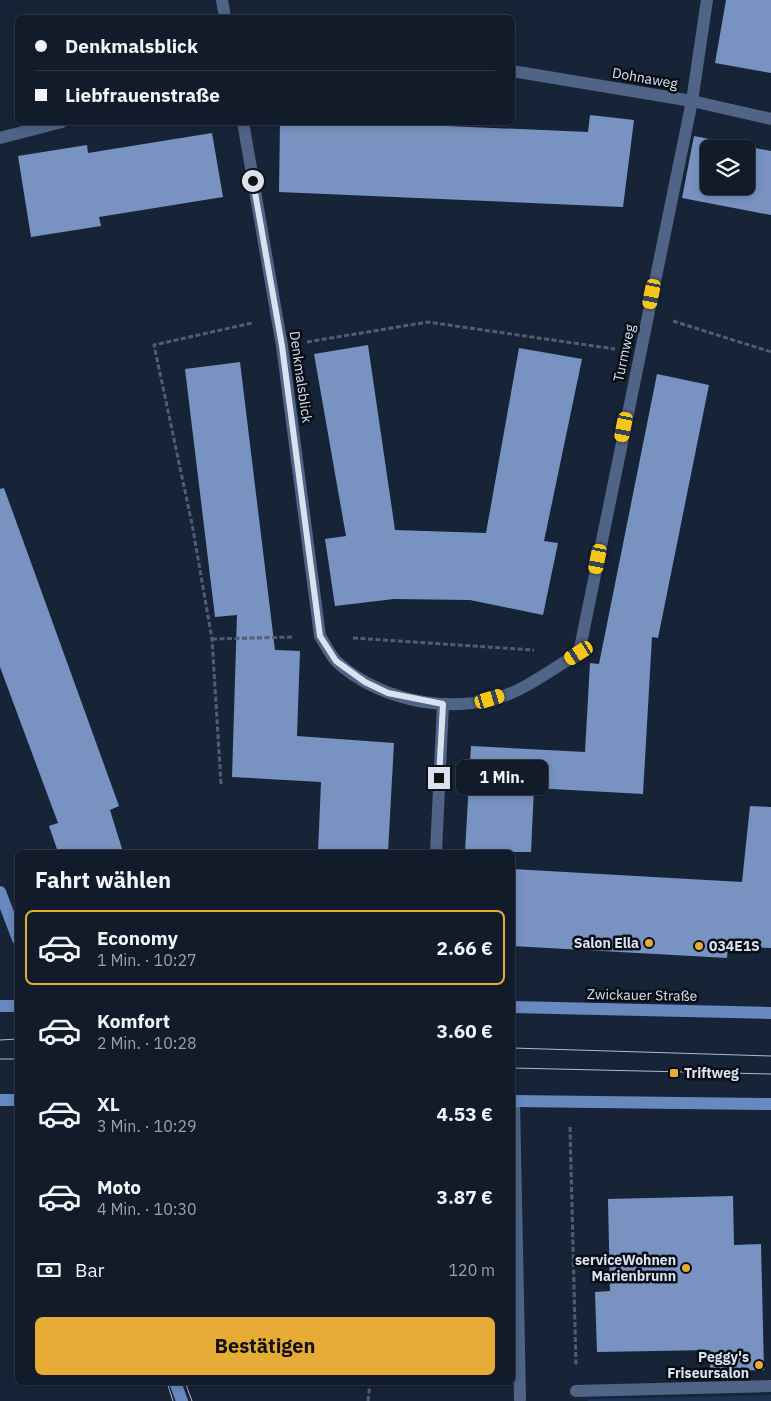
<!DOCTYPE html>
<html lang="de">
<head>
<meta charset="utf-8">
<style>
  :root { --surface:#111b2a; --page:#1a2432; --text:#f1f3f6; --muted:#9ca1a8; --line:#303947; --accent:#e6ac36 }
  body { margin:0; font-family:"IBM Plex Sans",sans-serif; background:var(--page); color:var(--text); height:100vh; display:flex; flex-direction:column; font-size:19px; white-space:nowrap }
  * { box-sizing:border-box; margin:0 }
  p { font-size:16px; color:var(--muted) }
  .icon { flex:none; width:28px; height:28px; fill:none; stroke:currentColor; stroke-width:2; stroke-linecap:round; stroke-linejoin:round }
  .map { position:relative; flex:1; overflow:hidden }
  .details { position:absolute; left:15px; top:850px; width:500px; height:535px; display:flex; flex-direction:column; background:var(--surface); border-radius:8px; box-shadow:0 2px 8px #0003,0 0 0 1px var(--line) }
  .details>* { flex:none }
  .guide { position:absolute; left:15px; top:15px; width:500px; height:110px; border-radius:8px; box-shadow:0 2px 8px #0003,0 0 0 1px var(--line); display:grid; align-content:center; height:110px; padding:0 20px; background:var(--surface) }
  .controls { position:absolute; left:700px; top:140px; display:grid; gap:10px }
  .controls a { display:grid; place-items:center; width:55px; height:55px; border-radius:8px; background:var(--surface); box-shadow:0 2px 8px #0003,0 0 0 1px var(--line); font-size:25px }
  .end { position:absolute; width:22px; height:22px; margin:-11px; border:6px solid #d9e2f0; background:#111; box-shadow:0 0 0 2px #111 }
  .from { border-radius:50% }
  .bubble { position:absolute; height:35px; border-radius:8px; background:var(--surface); box-shadow:0 2px 8px #0003,0 0 0 1px var(--line); font-size:16px; font-weight:700; line-height:35px; text-align:center }
  .car { position:absolute; width:15px; height:30px; margin:-15px -8px; border-radius:6px; box-shadow:0 0 4px 1px #0007; background:linear-gradient(#f5c518 24%,#345 0 40%,#f5c518 0 76%,#345 0 86%,#f5c518 0) }
  .guide b { display:flex; align-items:center; gap:18px; height:48px; font-size:19px }
  .guide b+b { border-top:1px solid var(--line) }
  .guide i { width:12px; height:12px; background:var(--text) }
  ul { padding:0; list-style:none }
  li { display:flex; align-items:center; gap:15px; height:75px; margin:0 10px 8px; padding:0 10px; border:2px solid transparent; border-radius:8px }
  li div { flex:1 }
  li b { display:block; font-size:19px }
  li em { font-style:normal; font-weight:700 }
  li.current { border-color:var(--accent) }
  li>.icon { width:45px; height:45px; stroke-width:1.5 }
  h2 { padding:0 20px; font-size:22px; line-height:60px }
  .pay { display:flex; align-items:center; gap:12px; height:55px; padding:0 20px; font-size:19px }
  .pay p { margin-inline-start:auto }
  .button { display:flex; gap:10px; margin-top:auto; padding:10px 20px }
  .button a { flex:1; height:58px; border-radius:8px; background:var(--accent); color:#111; font-size:20px; font-weight:700; line-height:58px; text-align:center }
  .map>svg:first-child { display:block }
  .green { fill:#1d3155 }
  .building { fill:#7893c1; fill-rule:evenodd }
  .lines { fill:none; stroke-linecap:round; stroke-linejoin:round }
  .path { stroke:#525e70; stroke-width:3; stroke-dasharray:5 2.5; stroke-linecap:butt }
  .service { stroke:#506487; stroke-width:12 }
  .minor { stroke:#506487; stroke-width:12 }
  .secondary { stroke:#6889c0; stroke-width:12 }
  .tram { stroke:#b0bac9; stroke-width:1 }
  .route { stroke:#d9e2f0; stroke-width:6 }
  .poi-dot { fill:#e6ac36; stroke:#080d16; stroke-width:2 }
  .labels { text-anchor:middle; dominant-baseline:central; stroke-width:5; stroke-linejoin:round; paint-order:stroke }
  .street-label { font-size:14px; fill:#d9e2f0; stroke:#080d16 }
  .poi-label { font-size:14px; font-weight:bold; fill:#d9e2f0; stroke:#080d16; text-anchor:end }
</style>
</head>
<body>
<div class="map">
<svg width="771" height="1401" viewBox="0 0 771 1401">
  <rect width="100%" height="100%" fill="#172438"/>
  <polygon class="green" points="771,1395 771,1401 588,1401 588,1399"/>
  <g class="building">
    <polygon points="726,0 771,0 771,73 715,63"/>
    <polygon points="590,115 634,120 623,207 279,192 280,122 354,122 588,132"/>
    <polygon points="212,133 223,197 99,217 101,226 31,237 18,156 87,145 88,153"/>
    <path d="M694 136 771 151V215L682 198ZM709 149H746V186H709Z"/>
    <polygon points="368,345 395,530 486,533 519,348 582,359 544,541 558,543 543,615 470,600 394,599 335,606 325,539 346,536 314,354"/>
    <polygon points="240,362 275,650 300,651 297,736 394,743 388,852 318,852 321,782 232,777 237,615 215,617 185,369"/>
    <polygon points="657,374 709,385 658,638 652,637 643,794 534,788 531,852 465,852 471,746 585,752 590,663 599,664"/>
    <polygon points="4,488 119,806 110,810 123,852 58,852 49,826 58,823 0,667 0,489"/>
    <polygon points="750,806 771,807 771,948 728,947 727,958 512,946 512,869 742,882"/>
    <polygon points="733,1196 734,1245 761,1244 764,1370 710,1371 710,1350 597,1352 595,1292 610,1291 608,1199"/>
  </g>
  <g class="lines">
    <g class="path">
      <polyline points="673,321 771,352"/>
      <polyline points="307,342 428,322 615,349"/>
      <polyline points="353,638 534,650"/>
      <polyline points="212,639 294,637"/>
      <polyline points="221,784 212,639 192,524 154,345 252,323"/>
      <polyline points="570,1127 576,1365"/>
      <polyline points="368,1401 370,1382"/>
    </g>
    <g class="service">
      <polyline points="514,1101 520,1399"/>
      <polyline points="576,1391 771,1386"/>
    </g>
    <g class="minor">
      <polyline points="222,0 225,18"/>
      <polyline points="512,71 692,101 771,119"/>
      <path d="M243 122 282 346 320 636C325 644 330 655 337 662 383 704 464 718 520 689 540 679 559 665 579 653L692 101 707 0"/>
      <polyline points="0,138 62,122"/>
      <polyline points="436,852 443,704"/>
    </g>
    <g class="secondary">
      <polyline points="0,892 18,939"/>
      <polyline points="0,1006 18,1006"/>
      <polyline points="512,1007 771,1013"/>
      <polyline points="0,1100 18,1100"/>
      <polyline points="512,1101 771,1104"/>
      <polyline points="175,1382 182,1401"/>
    </g>
    <g class="tram">
      <polyline points="0,1040 18,1039"/>
      <polyline points="512,1048 771,1056"/>
      <polyline points="0,1059 18,1059"/>
      <polyline points="512,1068 771,1074"/>
      <polyline points="167,1382 173,1401"/>
      <polyline points="185,1382 192,1401"/>
    </g>
  </g>
  <g class="lines">
    <polyline class="route" points="253,181 282,346 320,636 336,661 365,682 388,693 443,704 439,778"/>
  </g>
  <g class="poi-dot">
    <circle cx="649" cy="943" r="5"/>
    <circle cx="699" cy="946" r="5"/>
    <rect x="669" y="1068" width="10" height="10" rx="2.5"/>
    <circle cx="686" cy="1268" r="5"/>
    <circle cx="759" cy="1365" r="5"/>
  </g>
  <g class="labels">
    <g class="street-label">
      <text transform="translate(645 78) rotate(10)">Dohnaweg</text>
      <text transform="translate(624 353) rotate(-78)">Turmweg</text>
      <text transform="translate(301 377) rotate(82)">Denkmalsblick</text>
      <text transform="translate(642 995) rotate(1)">Zwickauer Straße</text>
    </g>
    <g class="poi-label">
      <text x="639" y="943">Salon Ella</text>
      <text x="709" y="946" text-anchor="start">034E1S</text>
      <text x="684" y="1073" text-anchor="start">Triftweg</text>
      <text x="676" y="1260">serviceWohnen<tspan x="676" dy="16">Marienbrunn</tspan></text>
      <text x="749" y="1357">Peggy's<tspan x="749" dy="16">Friseursalon</tspan></text>
    </g>
  </g>
</svg>
<div class="controls">
<a><svg class="icon" aria-label="layers" viewBox="0 0 24 24"><path d="M12 4l9 5-9 5-9-5zM3 14l9 5 9-5"/></svg></a>
</div>
<i class="end from" style="left:253px;top:181px"></i>
<i class="end" style="left:439px;top:778px"></i>
<div class="bubble" style="left:456px;top:760px;width:92px">1 Min.</div>
<i class="car" style="left:652px;top:294px;rotate:191deg"></i>
<i class="car" style="left:624px;top:427px;rotate:191deg"></i>
<i class="car" style="left:598px;top:559px;rotate:191deg"></i>
<i class="car" style="left:579px;top:653px;rotate:238deg"></i>
<i class="car" style="left:490px;top:699px;rotate:73deg"></i>
<div class="guide">
<b><i class="from"></i>Denkmalsblick</b>
<b><i></i>Liebfrauenstraße</b>
</div>
<section class="details">
<h2>Fahrt wählen</h2>
<ul>
<li class="current"><svg class="icon" aria-label="car" viewBox="0 0 24 24"><path d="M5 17H2v-5l4-1 3-4h7l3 4 3 1v5h-3M9 17h6M6 11h13"/><circle cx="7" cy="17" r="2"/><circle cx="17" cy="17" r="2"/></svg><div><b>Economy</b><p>1 Min. · 10:27</p></div><em>2.66 €</em></li>
<li><svg class="icon" aria-label="car" viewBox="0 0 24 24"><path d="M5 17H2v-5l4-1 3-4h7l3 4 3 1v5h-3M9 17h6M6 11h13"/><circle cx="7" cy="17" r="2"/><circle cx="17" cy="17" r="2"/></svg><div><b>Komfort</b><p>2 Min. · 10:28</p></div><em>3.60 €</em></li>
<li><svg class="icon" aria-label="car" viewBox="0 0 24 24"><path d="M5 17H2v-5l4-1 3-4h7l3 4 3 1v5h-3M9 17h6M6 11h13"/><circle cx="7" cy="17" r="2"/><circle cx="17" cy="17" r="2"/></svg><div><b>XL</b><p>3 Min. · 10:29</p></div><em>4.53 €</em></li>
<li><svg class="icon" aria-label="car" viewBox="0 0 24 24"><path d="M5 17H2v-5l4-1 3-4h7l3 4 3 1v5h-3M9 17h6M6 11h13"/><circle cx="7" cy="17" r="2"/><circle cx="17" cy="17" r="2"/></svg><div><b>Moto</b><p>4 Min. · 10:30</p></div><em>3.87 €</em></li>
</ul>
<div class="pay"><svg class="icon" aria-label="cash" viewBox="0 0 24 24"><path d="M3 7h18v10H3z"/><circle cx="12" cy="12" r="2"/></svg>Bar<p>120 m</p></div>
<div class="button"><a>Bestätigen</a></div>
</section>
</div>
</body>
</html>
